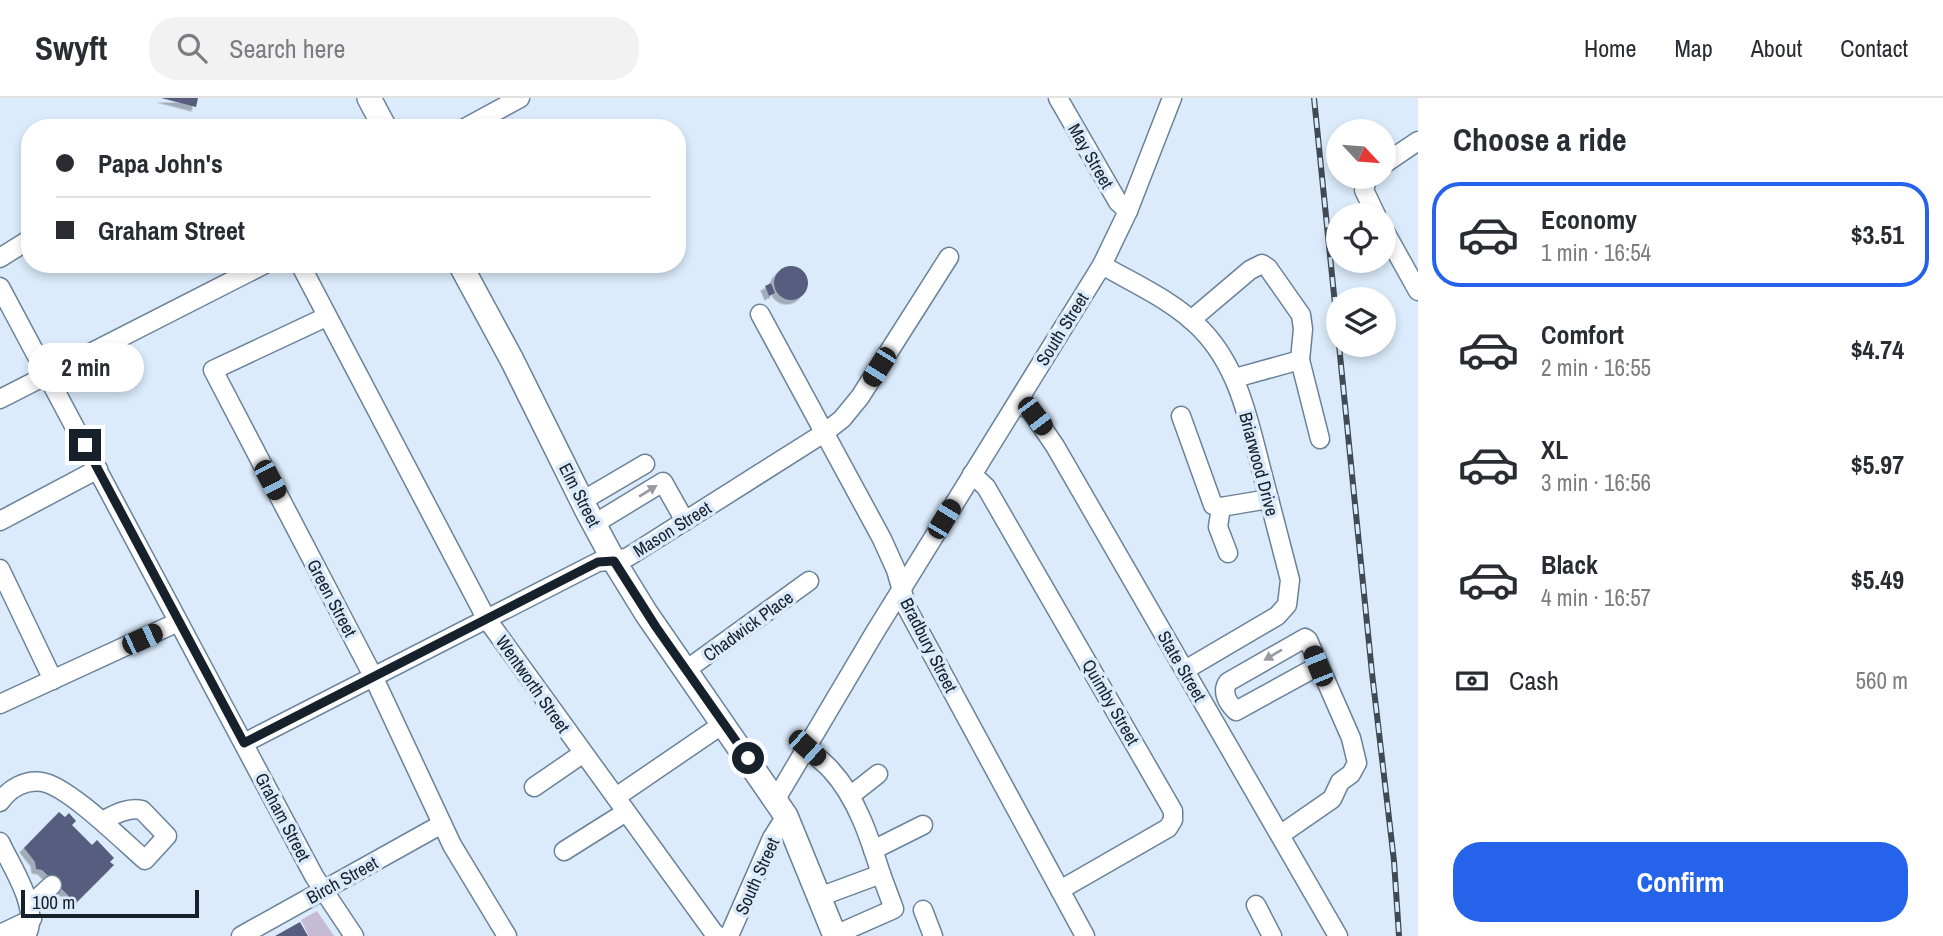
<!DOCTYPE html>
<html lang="en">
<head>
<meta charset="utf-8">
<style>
  :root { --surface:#fff; --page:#f2f2f3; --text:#2b2b33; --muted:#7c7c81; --line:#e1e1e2; --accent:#2563eb }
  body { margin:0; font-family:"Archivo Narrow",sans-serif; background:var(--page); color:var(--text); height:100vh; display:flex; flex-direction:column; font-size:26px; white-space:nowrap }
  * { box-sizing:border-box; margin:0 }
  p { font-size:23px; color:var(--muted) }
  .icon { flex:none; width:38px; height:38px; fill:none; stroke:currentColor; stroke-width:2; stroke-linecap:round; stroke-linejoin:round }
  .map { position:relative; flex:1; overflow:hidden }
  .sheet { display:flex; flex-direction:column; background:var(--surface); width:525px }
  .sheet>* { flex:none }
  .hud { position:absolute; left:21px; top:21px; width:665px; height:154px; border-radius:28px; box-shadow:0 4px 10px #0003; display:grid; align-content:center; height:154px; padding:0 35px; background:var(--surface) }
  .needle { width:46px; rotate:116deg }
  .fabs { position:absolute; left:1326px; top:21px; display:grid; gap:14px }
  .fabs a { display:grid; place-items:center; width:70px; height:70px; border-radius:50%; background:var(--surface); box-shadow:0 4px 10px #0003; font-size:35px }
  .scale { position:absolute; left:21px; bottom:18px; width:178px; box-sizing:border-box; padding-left:7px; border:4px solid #17212b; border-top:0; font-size:19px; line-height:24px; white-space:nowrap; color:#17212b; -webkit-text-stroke:5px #dbebfb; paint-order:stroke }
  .end { position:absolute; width:32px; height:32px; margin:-16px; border:9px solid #17212b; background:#fff; box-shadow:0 0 0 4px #fff }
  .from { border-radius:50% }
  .bubble { position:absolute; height:49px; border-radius:24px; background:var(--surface); box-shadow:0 4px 10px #0003; font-size:23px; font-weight:700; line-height:49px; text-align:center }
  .car { position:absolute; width:21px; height:42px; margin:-21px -10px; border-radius:9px; box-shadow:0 0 5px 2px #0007; background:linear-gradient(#222 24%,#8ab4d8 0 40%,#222 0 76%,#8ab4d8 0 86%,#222 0) }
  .hud b { display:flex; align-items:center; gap:24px; height:66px; font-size:26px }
  .hud b+b { border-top:2px solid var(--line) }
  .hud i { width:18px; height:18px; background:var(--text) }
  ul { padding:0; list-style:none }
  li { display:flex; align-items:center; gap:21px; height:105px; margin:0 14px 10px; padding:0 21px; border:4px solid transparent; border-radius:28px }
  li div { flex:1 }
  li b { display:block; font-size:26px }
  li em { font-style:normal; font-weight:700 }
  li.active { border-color:var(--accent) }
  li>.icon { width:63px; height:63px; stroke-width:1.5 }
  h2 { padding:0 35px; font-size:32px; line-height:84px }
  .pay { display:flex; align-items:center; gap:18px; height:77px; padding:0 35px; font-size:26px }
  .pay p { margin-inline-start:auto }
  .primary-button { display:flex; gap:14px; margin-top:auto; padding:14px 35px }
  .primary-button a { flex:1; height:80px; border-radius:28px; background:var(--accent); color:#fff; font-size:28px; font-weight:700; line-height:80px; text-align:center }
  header { display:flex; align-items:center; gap:42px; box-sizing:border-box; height:98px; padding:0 35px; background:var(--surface); border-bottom:2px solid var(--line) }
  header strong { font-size:33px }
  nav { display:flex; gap:38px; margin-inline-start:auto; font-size:24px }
  .search { width:490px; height:63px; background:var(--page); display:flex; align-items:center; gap:18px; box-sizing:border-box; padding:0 24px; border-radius:28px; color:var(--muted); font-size:26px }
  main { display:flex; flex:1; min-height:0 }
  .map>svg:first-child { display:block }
  .green { fill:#c6bbd5 }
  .building { fill:#565d7f; filter:url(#shadow) }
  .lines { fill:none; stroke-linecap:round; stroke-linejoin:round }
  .minor-casing { stroke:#6a8299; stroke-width:21 }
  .major-casing { stroke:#6a8299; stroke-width:26 }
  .minor { stroke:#fff; stroke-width:18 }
  .major { stroke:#fff; stroke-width:23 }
  .rail-casing { stroke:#3f4a55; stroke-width:6 }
  .rail { stroke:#dbebfb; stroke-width:3.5; stroke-dasharray:10; stroke-linecap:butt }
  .oneway { fill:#979ba0 }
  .route { stroke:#17212b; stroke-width:9 }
  .labels { text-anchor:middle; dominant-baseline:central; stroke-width:7; stroke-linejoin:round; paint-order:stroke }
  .street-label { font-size:18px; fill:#17212b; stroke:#dbebfb }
</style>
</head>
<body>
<header>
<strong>Swyft</strong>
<div class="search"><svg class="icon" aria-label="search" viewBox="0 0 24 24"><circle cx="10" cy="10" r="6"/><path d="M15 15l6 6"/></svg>Search here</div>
<nav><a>Home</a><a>Map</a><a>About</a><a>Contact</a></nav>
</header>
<main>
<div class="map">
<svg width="1418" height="838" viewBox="0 0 1418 838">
  <defs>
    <filter id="shadow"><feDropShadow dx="-4.5" dy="4.5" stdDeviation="0" flood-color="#0004"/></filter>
  </defs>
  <rect width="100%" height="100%" fill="#dbebfb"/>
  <polygon class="green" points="317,813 334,838 309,838 301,822"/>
  <g class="building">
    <polygon points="161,0 198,0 196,9"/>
    <circle cx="791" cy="185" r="17"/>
    <polygon points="771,185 775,195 769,198 765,188"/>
    <polygon points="59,714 65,719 69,715 76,723 72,727 92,747 97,742 114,760 110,764 114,767 76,805 42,772 36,771 35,764 24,750"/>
    <polygon points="300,824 308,838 275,838"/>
  </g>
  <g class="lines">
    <defs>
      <g id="minor">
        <polyline points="1058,0 1118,104 1128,113"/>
        <polyline points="465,30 520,0"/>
        <polyline points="1384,66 1418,43"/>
        <polyline points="1368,79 1364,92 1376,117"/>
        <polyline points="1384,132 1418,193"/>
        <polyline points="0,160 30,141"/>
        <polyline points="300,166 486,520 714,835 718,838"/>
        <path d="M1102 167C1135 186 1174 203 1201 231 1240 271 1249 325 1263 378 1272 412 1281 447 1290 482L1287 507 1277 518 1185 572"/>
        <polyline points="0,189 314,778 354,838"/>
        <polyline points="760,216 882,441 896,472 907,510 1085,838"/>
        <polyline points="326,219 213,272 373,578 452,747 507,838"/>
        <polyline points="1191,222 1250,172 1262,166 1268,170 1301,217 1303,231 1300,262 1235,280"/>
        <polyline points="1300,262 1320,341"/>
        <polyline points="0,301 265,166"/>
        <polyline points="1018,304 1031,313 1055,348 1338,838"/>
        <polyline points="1181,318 1213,407 1221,409 1269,401"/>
        <polyline points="972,376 986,389 1173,713 1173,722 1168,730 1060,792"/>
        <polyline points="582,403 645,366"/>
        <polyline points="1221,409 1218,429 1228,455"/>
        <polyline points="0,423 98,371"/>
        <polyline points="594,426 663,384 685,423"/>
        <polyline points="0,471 53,582"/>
        <polyline points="686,572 809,483"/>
        <polyline points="0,606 178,524"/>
        <polyline points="244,645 598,464 618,462 628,459 824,335 842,321 860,299 949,159"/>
        <path d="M807 650C815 658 824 664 831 672 857 700 870 741 881 776L819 799"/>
        <polyline points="534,689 582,656"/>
        <polyline points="850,698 878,676"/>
        <polyline points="616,699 723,626"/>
        <polyline points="776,701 875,534 1102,167 1128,113 1172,0"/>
        <path d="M0 704C9 691 25 681 42 684 68 688 123 743 145 762L167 738 142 712C127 709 114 717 102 723"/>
        <path d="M1280 737 1332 701 1340 684 1351 676 1357 665 1351 640 1308 542 1305 540 1228 584C1221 594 1228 605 1236 613L1318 568"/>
        <path d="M0 744C12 770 41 811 26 838"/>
        <polyline points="873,752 923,727"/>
        <polyline points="564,753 626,714"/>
        <polyline points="1256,807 1272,838"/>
        <polyline points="29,808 52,787"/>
        <polyline points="923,812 933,838"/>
        <polyline points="0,836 32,821"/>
        <polyline points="835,837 894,811 881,776"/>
        <polyline points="241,838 442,726"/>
        <polyline points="729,838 772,740 786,718"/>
      </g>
      <g id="major">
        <polyline points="369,0 385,30"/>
        <polyline points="460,166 512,262 586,411 614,463 646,515 786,718 835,838"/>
      </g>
    </defs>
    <use href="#minor" class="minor-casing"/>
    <use href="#major" class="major-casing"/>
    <use href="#minor" class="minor"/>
    <use href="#major" class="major"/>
    <defs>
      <g id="rail">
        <polyline points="1314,0 1339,246"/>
        <polyline points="1339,247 1372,575 1394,763 1399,838"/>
      </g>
    </defs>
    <use href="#rail" class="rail-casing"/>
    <use href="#rail" class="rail"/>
  </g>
  <defs><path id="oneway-solid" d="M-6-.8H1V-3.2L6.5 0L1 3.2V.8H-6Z" transform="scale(1.75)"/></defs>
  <g class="oneway">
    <use href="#oneway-solid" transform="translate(648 393) rotate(-32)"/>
    <use href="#oneway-solid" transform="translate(1273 557) rotate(149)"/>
  </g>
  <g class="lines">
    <polyline class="route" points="85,347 244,645 598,464 614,463 656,529 748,660"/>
  </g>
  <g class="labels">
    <g class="street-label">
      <text transform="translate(1091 58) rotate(60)">May Street</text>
      <text transform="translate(1062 231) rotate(-58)">South Street</text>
      <text transform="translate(1259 366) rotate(75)">Briarwood Drive</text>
      <text transform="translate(580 397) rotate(63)">Elm Street</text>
      <text transform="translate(672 431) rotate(-32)">Mason Street</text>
      <text transform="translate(332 500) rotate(62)">Green Street</text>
      <text transform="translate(748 528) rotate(-36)">Chadwick Place</text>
      <text transform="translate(929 547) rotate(63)">Bradbury Street</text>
      <text transform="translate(1182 568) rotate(60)">State Street</text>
      <text transform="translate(533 586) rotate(55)">Wentworth Street</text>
      <text transform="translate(1111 604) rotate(60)">Quimby Street</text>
      <text transform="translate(283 719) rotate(62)">Graham Street</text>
      <text transform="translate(757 778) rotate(-66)">South Street</text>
      <text transform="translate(342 782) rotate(-29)">Birch Street</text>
    </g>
  </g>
</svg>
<div class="fabs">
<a><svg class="needle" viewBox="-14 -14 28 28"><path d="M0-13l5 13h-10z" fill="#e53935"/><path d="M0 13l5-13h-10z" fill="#7c7c81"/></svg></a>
<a><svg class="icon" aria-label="locate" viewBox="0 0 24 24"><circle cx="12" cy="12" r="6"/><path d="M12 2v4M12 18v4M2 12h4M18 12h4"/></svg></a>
<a><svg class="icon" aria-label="layers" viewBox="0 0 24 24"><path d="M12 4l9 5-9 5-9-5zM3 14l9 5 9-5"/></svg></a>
</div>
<div class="scale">100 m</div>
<i class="end from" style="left:748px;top:660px"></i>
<i class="end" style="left:85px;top:347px"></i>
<div class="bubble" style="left:28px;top:245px;width:116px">2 min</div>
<i class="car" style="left:879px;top:269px;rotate:212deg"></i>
<i class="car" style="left:1035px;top:318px;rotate:143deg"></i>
<i class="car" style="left:270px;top:382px;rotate:152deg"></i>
<i class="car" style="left:944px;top:421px;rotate:31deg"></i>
<i class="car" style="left:142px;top:541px;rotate:65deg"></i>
<i class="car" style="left:1318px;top:568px;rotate:338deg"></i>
<i class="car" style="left:807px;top:650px;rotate:132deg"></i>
<div class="hud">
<b><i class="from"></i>Papa John's</b>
<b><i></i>Graham Street</b>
</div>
</div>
<section class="sheet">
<h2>Choose a ride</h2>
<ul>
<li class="active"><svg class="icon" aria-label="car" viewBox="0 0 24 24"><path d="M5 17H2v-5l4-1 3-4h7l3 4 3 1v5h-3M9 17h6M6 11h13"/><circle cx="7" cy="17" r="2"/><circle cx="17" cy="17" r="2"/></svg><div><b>Economy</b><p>1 min · 16:54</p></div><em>$3.51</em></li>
<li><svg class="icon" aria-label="car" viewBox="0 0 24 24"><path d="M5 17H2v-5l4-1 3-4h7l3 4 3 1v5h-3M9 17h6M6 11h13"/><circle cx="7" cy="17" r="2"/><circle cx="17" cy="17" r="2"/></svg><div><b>Comfort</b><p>2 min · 16:55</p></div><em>$4.74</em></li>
<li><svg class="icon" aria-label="car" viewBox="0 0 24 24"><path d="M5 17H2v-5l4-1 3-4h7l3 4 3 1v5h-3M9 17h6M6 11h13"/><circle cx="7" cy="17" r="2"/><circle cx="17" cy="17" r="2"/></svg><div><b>XL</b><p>3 min · 16:56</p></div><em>$5.97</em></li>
<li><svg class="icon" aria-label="car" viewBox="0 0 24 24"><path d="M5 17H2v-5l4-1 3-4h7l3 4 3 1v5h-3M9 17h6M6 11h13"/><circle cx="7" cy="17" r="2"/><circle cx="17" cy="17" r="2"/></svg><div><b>Black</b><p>4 min · 16:57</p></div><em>$5.49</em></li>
</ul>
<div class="pay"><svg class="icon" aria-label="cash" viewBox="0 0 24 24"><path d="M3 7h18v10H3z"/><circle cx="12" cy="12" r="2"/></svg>Cash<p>560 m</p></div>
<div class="primary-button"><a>Confirm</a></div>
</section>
</main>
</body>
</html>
